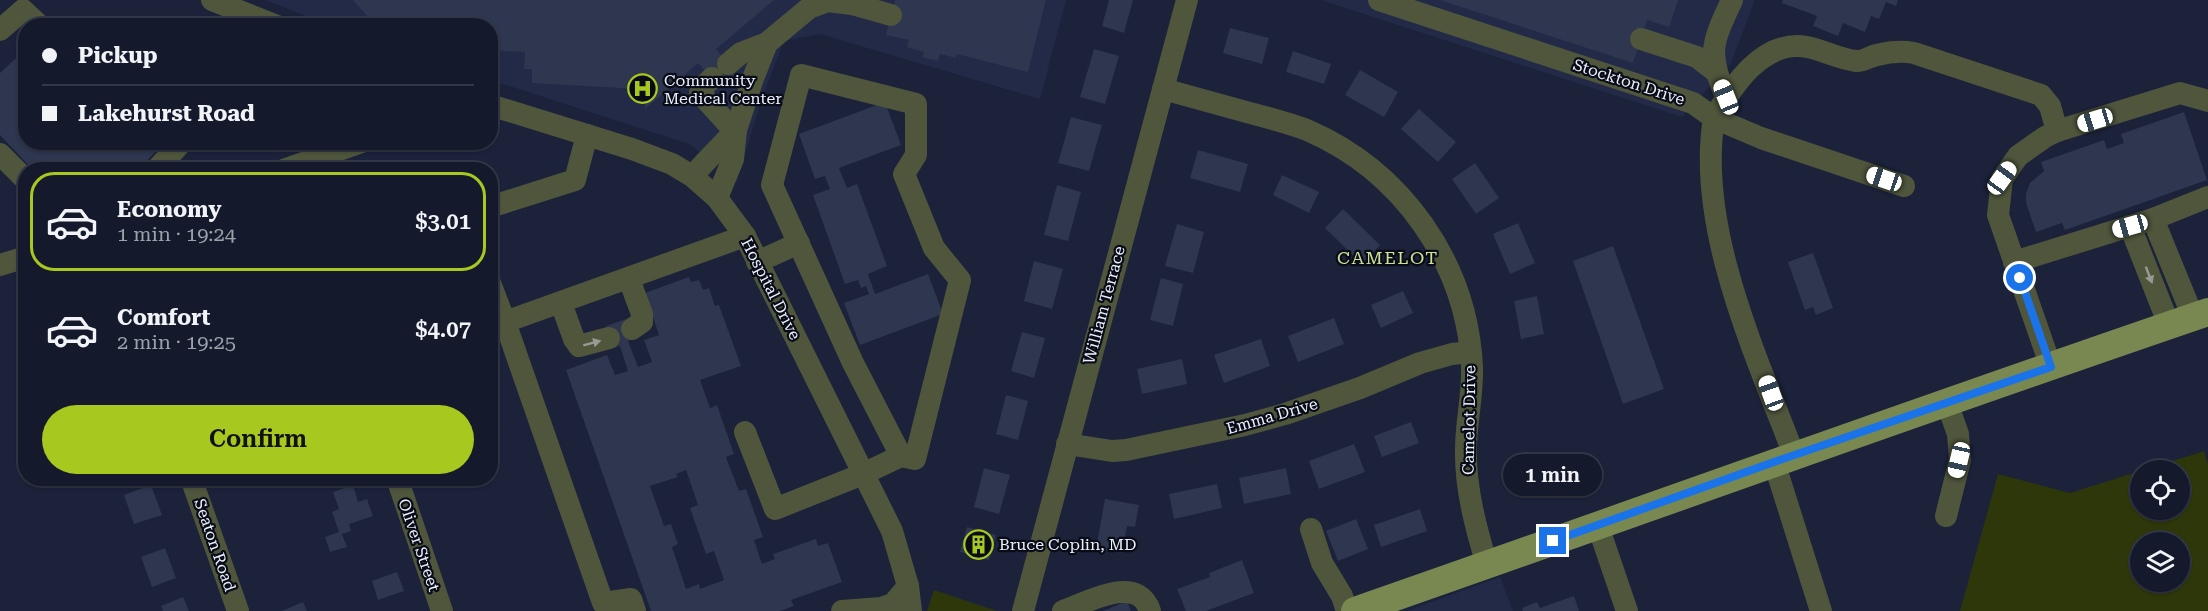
<!DOCTYPE html>
<html lang="en">
<head>
<meta charset="utf-8">
<style>
  :root { --surface:#141a2c; --page:#212738; --text:#f1f3f6; --muted:#9da1a9; --line:#333848; --accent:#a7c81f }
  body { margin:0; font-family:"Roboto Serif",serif; background:var(--page); color:var(--text); height:100vh; display:flex; flex-direction:column; font-size:22px; white-space:nowrap }
  * { box-sizing:border-box; margin:0 }
  p { font-size:20px; color:var(--muted) }
  .icon { flex:none; width:33px; height:33px; fill:none; stroke:currentColor; stroke-width:2; stroke-linecap:round; stroke-linejoin:round }
  .map { position:relative; flex:1; overflow:hidden }
  .side { position:absolute; left:18px; top:162px; width:480px; height:324px; display:flex; flex-direction:column; background:var(--surface); border-radius:24px; box-shadow:0 2px 4px #0004,0 0 0 2px var(--line) }
  .side>* { flex:none }
  .hud { position:absolute; left:18px; top:18px; width:480px; height:132px; border-radius:24px; box-shadow:0 2px 4px #0004,0 0 0 2px var(--line); display:grid; align-content:center; height:132px; padding:0 24px; background:var(--surface) }
  .controls { position:absolute; left:2130px; top:460px; display:grid; gap:12px }
  .controls a { display:grid; place-items:center; width:60px; height:60px; border-radius:50%; background:var(--surface); box-shadow:0 2px 4px #0004,0 0 0 2px var(--line); font-size:30px }
  .end { position:absolute; width:27px; height:27px; margin:-14px; border:8px solid #1a73e8; background:#fff; box-shadow:0 0 0 3px #fff }
  .from { border-radius:50% }
  .bubble { position:absolute; height:42px; border-radius:21px; background:var(--surface); box-shadow:0 2px 4px #0004,0 0 0 2px var(--line); font-size:20px; font-weight:600; line-height:42px; text-align:center }
  .car { position:absolute; width:18px; height:36px; margin:-18px -9px; border-radius:8px; box-shadow:0 0 4px 2px #0007; background:linear-gradient(#fff 24%,#345 0 40%,#fff 0 76%,#345 0 86%,#fff 0) }
  .hud b { display:flex; align-items:center; gap:21px; height:57px; font-size:22px }
  .hud b+b { border-top:2px solid var(--line) }
  .hud i { width:15px; height:15px; background:var(--text) }
  ul { padding:10px 0 0; list-style:none }
  li { display:flex; align-items:center; gap:18px; height:99px; margin:0 12px 9px; padding:0 12px; border:3px solid transparent; border-radius:24px }
  li div { flex:1 }
  li b { display:block; font-size:22px }
  li em { font-style:normal; font-weight:600 }
  li.on { border-color:var(--accent) }
  li>.icon { width:54px; height:54px; stroke-width:1.5 }
  .action { display:flex; gap:12px; margin-top:auto; padding:12px 24px }
  .action a { flex:1; height:69px; border-radius:36px; background:var(--accent); color:#111; font-size:24px; font-weight:600; line-height:69px; text-align:center }
  .map>svg:first-child { display:block }
  .built { fill:#222a48 }
  .green { fill:#2d370a; fill-rule:evenodd }
  .building { fill:#2e3650; fill-rule:evenodd }
  .lines { fill:none; stroke-linecap:round; stroke-linejoin:round }
  .minor { stroke:#4f563c; stroke-width:22 }
  .major { stroke:#798851; stroke-width:28 }
  .oneway { fill:#969c93 }
  .route { stroke:#1a73e8; stroke-width:8 }
  .labels { text-anchor:middle; dominant-baseline:central; stroke-width:4.5; stroke-linejoin:round; paint-order:stroke }
  .poi-label { font-size:16px; fill:#ecf1fe; stroke:#090c17; text-anchor:start }
  .street-label { font-size:16px; fill:#ecf1fe; stroke:#090c17 }
  .neighbourhood-label { font-size:18px; letter-spacing:1.5px; fill:#cde297; stroke:#090c17 }
</style>
</head>
<body>
<div class="map">
<svg width="2208" height="611" viewBox="0 0 2208 611">
  <rect width="100%" height="100%" fill="#1b223a"/>
  <g class="built">
    <polygon points="266,0 1066,0 1040,99 820,34 784,41 762,98 737,181 689,144 491,80 490,26 328,25"/>
    <polygon points="1321,0 1755,0 1731,63 1682,117"/>
    <polygon points="1500,577 1513,611 1407,611"/>
  </g>
  <g class="green">
    <path d="M2204 451 2208 464V611H1960L1998 474 2070 493 2140 471V510H2180V471H2141ZM2140 543H2180V582H2140Z"/>
    <polygon points="934,590 997,611 927,611"/>
  </g>
  <g class="building">
    <polygon points="353,0 774,0 716,49 736,73 720,87 698,63 645,109 646,82 640,82 639,89 532,83 532,69 524,69 525,52 490,50 490,26 376,26"/>
    <polygon points="895,0 1046,0 1028,72 957,54 956,58 940,54 938,61 922,57 924,52 907,47 909,40 886,35"/>
    <polygon points="1109,0 1133,0 1124,33 1102,26"/>
    <polygon points="1440,0 1678,0 1669,27 1647,20 1633,63"/>
    <polygon points="1783,0 1898,0 1896,6 1886,2 1879,19 1871,16 1865,32 1843,23 1838,36 1813,26 1817,16 1782,3"/>
    <polygon points="1230,28 1269,38 1262,64 1223,53"/>
    <polygon points="26,49 26,142 157,142 161,146 138,170 33,170 0,135 0,73"/>
    <polygon points="1094,49 1119,56 1105,104 1080,97"/>
    <polygon points="1293,51 1331,64 1324,84 1286,72"/>
    <polygon points="1360,70 1398,92 1384,117 1345,95"/>
    <polygon points="885,102 901,145 839,168 847,188 857,184 887,266 868,274 875,294 928,274 943,314 860,345 844,303 869,294 866,286 861,288 858,280 845,284 813,195 830,189 825,176 815,179 799,134"/>
    <polygon points="1419,109 1456,142 1438,162 1401,129"/>
    <polygon points="2184,112 2207,180 2065,230 2062,223 2036,232 2026,203 2026,194 2030,183 2044,171 2041,162 2104,140 2107,149 2124,143 2121,134"/>
    <polygon points="1071,117 1102,125 1089,171 1058,163"/>
    <polygon points="1198,150 1248,164 1240,192 1190,178"/>
    <polygon points="1475,163 1499,198 1476,214 1452,179"/>
    <polygon points="1282,175 1319,192 1309,213 1273,195"/>
    <polygon points="1057,185 1081,192 1068,241 1044,235"/>
    <polygon points="1343,209 1380,245 1362,264 1325,228"/>
    <polygon points="1518,223 1535,263 1510,274 1493,234"/>
    <polygon points="1177,224 1204,232 1193,273 1165,266"/>
    <polygon points="1613,246 1664,389 1623,404 1573,261"/>
    <polygon points="1813,253 1833,308 1816,315 1813,307 1805,310 1788,262"/>
    <polygon points="1034,261 1063,269 1052,309 1024,301"/>
    <path d="M689 277 691 282 699 280 703 290 709 288 715 306 719 305 741 366 700 380 710 408 717 405 734 454 726 457 739 491 746 489 763 537 754 540 762 564 775 559 773 554 816 539 818 546 828 543 842 582 791 600 794 606 780 611H651L566 370 607 355 615 375 628 371 620 346 614 348 606 326 626 319 633 339 628 341 638 367 652 362 644 340 659 335 645 293ZM686 470 698 505 690 508 706 554 714 551 724 580 700 589 699 584 686 589 672 547 678 544 671 524 664 526 650 486 678 477 676 474Z"/>
    <polygon points="1161,278 1183,284 1173,326 1150,320"/>
    <polygon points="1403,291 1413,313 1381,328 1371,305"/>
    <polygon points="1537,296 1544,334 1521,339 1514,301"/>
    <polygon points="1334,318 1344,344 1298,362 1288,336"/>
    <polygon points="1022,332 1045,338 1034,378 1011,371"/>
    <polygon points="1261,339 1270,366 1224,383 1214,355"/>
    <polygon points="1182,359 1187,384 1142,394 1137,369"/>
    <polygon points="1006,395 1028,401 1018,440 996,434"/>
    <polygon points="1411,422 1419,443 1382,457 1374,436"/>
    <polygon points="1354,444 1365,472 1319,489 1309,461"/>
    <polygon points="984,468 1010,475 999,514 974,507"/>
    <polygon points="1286,468 1291,494 1244,504 1239,478"/>
    <polygon points="307,478 326,478 326,479 310,485"/>
    <polygon points="1217,484 1222,508 1174,519 1169,494"/>
    <polygon points="151,485 162,515 134,524 124,495"/>
    <polygon points="353,485 358,502 367,499 373,516 349,524 351,531 342,534 347,547 330,552 325,537 339,532 332,512 339,509 333,492"/>
    <polygon points="1105,499 1139,505 1135,527 1127,526 1122,553 1096,549"/>
    <polygon points="1420,509 1427,531 1381,547 1374,525"/>
    <polygon points="1356,519 1368,549 1338,561 1326,531"/>
    <polygon points="967,527 996,535 989,560 960,552"/>
    <polygon points="165,548 176,578 152,587 141,557"/>
    <polygon points="1242,560 1254,593 1206,611 1186,611 1177,589 1210,577 1209,573"/>
    <polygon points="397,572 404,591 378,600 372,581"/>
    <polygon points="1574,596 1579,611 1523,611 1522,608 1537,602 1540,608"/>
    <polygon points="183,597 189,611 163,611 161,606"/>
    <polygon points="1127,601 1131,611 1103,611"/>
    <polygon points="303,602 307,611 282,611"/>
  </g>
  <g class="lines">
    <g class="minor">
      <polyline points="212,0 277,26"/>
      <path d="M1379 0 1693 103 1714 118C1696 227 1756 355 1794 455"/>
      <polyline points="0,30 23,10 40,26"/>
      <polyline points="1641,39 1697,57 1715,71"/>
      <polyline points="728,64 741,53 767,43"/>
      <polyline points="712,78 703,87 700,93 727,123 736,130"/>
      <path d="M1163 89C1192 97 1221 105 1250 113 1269 118 1289 123 1307 130 1402 171 1467 263 1472 367 1473 395 1466 422 1466 449 1465 488 1476 528 1487 565"/>
      <path d="M1726 97C1707 52 1712 43 1732 0"/>
      <polyline points="490,105 632,149 672,164 692,176 717,198 745,236 892,531 908,586 911,611"/>
      <polyline points="0,154 26,180"/>
      <polyline points="156,170 182,142"/>
      <polyline points="283,170 362,142"/>
      <polyline points="692,176 736,130"/>
      <path d="M1904 186 1761 138 1714 118C1733 85 1763 39 1807 47 1823 50 1839 59 1856 61 1863 62 1870 56 1877 55 1889 52 1903 51 1914 53L2041 95 2050 106 2057 131"/>
      <polyline points="717,198 733,159 736,130 752,81 767,43 809,8 828,1 852,4 891,15"/>
      <polyline points="490,207 575,180 587,135"/>
      <polyline points="2153,219 2193,317"/>
      <polyline points="2130,226 2169,325"/>
      <polyline points="757,262 799,243"/>
      <polyline points="2014,262 2153,219 2208,197"/>
      <polyline points="0,265 26,257"/>
      <polyline points="629,279 642,314 642,322 632,329"/>
      <polyline points="490,283 505,322 745,236"/>
      <polyline points="561,303 574,339 579,346 609,338"/>
      <polyline points="505,322 603,603 631,599 635,611"/>
      <polyline points="2051,367 1998,215 2002,179 2018,156 2045,137 2057,131 2180,93 2208,101"/>
      <polyline points="745,432 775,509 863,474 901,456 853,363 772,185 801,75 916,104 916,155 904,174 934,248 960,280 915,459 901,456"/>
      <polyline points="1067,444 1112,451 1126,450 1245,425 1285,414 1360,388 1420,363 1452,354 1470,352"/>
      <polyline points="1774,462 1821,611"/>
      <polyline points="191,478 238,611"/>
      <polyline points="397,478 442,611"/>
      <polyline points="1946,516 1960,460 1958,434 1947,403"/>
      <polyline points="1598,526 1627,611"/>
      <polyline points="1311,529 1322,563 1342,596 1347,611"/>
      <polyline points="842,611 881,608 893,604 908,586"/>
      <polyline points="1023,611 1187,0"/>
      <path d="M1063 611C1088 602 1138 573 1150 611"/>
    </g>
    <path class="major" d="M1355 611C1639 512 1923 409 2208 312"/>
  </g>
  <defs><path id="oneway-solid" d="M-6-.8H1V-3.2L6.5 0L1 3.2V.8H-6Z" transform="scale(1.5)"/></defs>
  <g class="oneway">
    <use href="#oneway-solid" transform="translate(2149 275) rotate(69)"/>
    <use href="#oneway-solid" transform="translate(592 343) rotate(-15)"/>
  </g>
  <g class="lines">
    <polyline class="route" points="1553,541 1774,462 2051,367 2020,278"/>
  </g>
  <defs>
    <symbol id="hospital-ring" viewBox="-11 -11 22 22"><circle r="9.5" fill="#090c17" stroke="#a7c81f" stroke-width="1.5"/><path d="M-5-5h3v3.5h4V-5h3V5h-3V1.5h-4V5h-3Z" fill="#a7c81f"/></symbol>
    <symbol id="building-ring" viewBox="-11 -11 22 22"><circle r="9.5" fill="#090c17" stroke="#a7c81f" stroke-width="1.5"/><path d="M-4-6H4V6H1V3H-1V6H-4ZM-2.5-4.3h1.7v1.8h-1.7ZM.8-4.3h1.7v1.8H.8ZM-2.5-1h1.7V.8h-1.7ZM.8-1h1.7V.8H.8Z" fill="#a7c81f"/></symbol>
  </defs>
  <g fill-rule="evenodd">
    <use href="#hospital-ring" x="626" y="72" width="33" height="33"/>
    <use href="#building-ring" x="962" y="528" width="33" height="33"/>
  </g>
  <g class="labels">
    <g class="poi-label">
      <text x="664" y="80">Community<tspan x="664" dy="18">Medical Center</tspan></text>
      <text x="999" y="544">Bruce Coplin, MD</text>
    </g>
    <g class="street-label">
      <text transform="translate(1629 82) rotate(18)">Stockton Drive</text>
      <text transform="translate(771 289) rotate(63)">Hospital Drive</text>
      <text transform="translate(1104 305) rotate(-75)">William Terrace</text>
      <text transform="translate(1272 416) rotate(-16)">Emma Drive</text>
      <text transform="translate(1469 420) rotate(-89)">Camelot Drive</text>
      <text transform="translate(215 545) rotate(71)">Seaton Road</text>
      <text transform="translate(419 545) rotate(71)">Oliver Street</text>
    </g>
    <g class="neighbourhood-label">
      <text x="1388" y="257">CAMELOT</text>
    </g>
  </g>
</svg>
<div class="controls">
<a><svg class="icon" aria-label="locate" viewBox="0 0 24 24"><circle cx="12" cy="12" r="6"/><path d="M12 2v4M12 18v4M2 12h4M18 12h4"/></svg></a>
<a><svg class="icon" aria-label="layers" viewBox="0 0 24 24"><path d="M12 4l9 5-9 5-9-5zM3 14l9 5 9-5"/></svg></a>
</div>
<i class="end from" style="left:2020px;top:278px"></i>
<i class="end" style="left:1553px;top:541px"></i>
<div class="bubble" style="left:1503px;top:454px;width:99px">1 min</div>
<i class="car" style="left:1726px;top:97px;rotate:338deg"></i>
<i class="car" style="left:2095px;top:120px;rotate:253deg"></i>
<i class="car" style="left:2002px;top:178px;rotate:36deg"></i>
<i class="car" style="left:1884px;top:179px;rotate:289deg"></i>
<i class="car" style="left:2130px;top:226px;rotate:254deg"></i>
<i class="car" style="left:1771px;top:393px;rotate:340deg"></i>
<i class="car" style="left:1959px;top:460px;rotate:193deg"></i>
<div class="hud">
<b><i class="from"></i>Pickup</b>
<b><i></i>Lakehurst Road</b>
</div>
<section class="side">
<ul>
<li class="on"><svg class="icon" aria-label="car" viewBox="0 0 24 24"><path d="M5 17H2v-5l4-1 3-4h7l3 4 3 1v5h-3M9 17h6M6 11h13"/><circle cx="7" cy="17" r="2"/><circle cx="17" cy="17" r="2"/></svg><div><b>Economy</b><p>1 min · 19:24</p></div><em>$3.01</em></li>
<li><svg class="icon" aria-label="car" viewBox="0 0 24 24"><path d="M5 17H2v-5l4-1 3-4h7l3 4 3 1v5h-3M9 17h6M6 11h13"/><circle cx="7" cy="17" r="2"/><circle cx="17" cy="17" r="2"/></svg><div><b>Comfort</b><p>2 min · 19:25</p></div><em>$4.07</em></li>
</ul>
<div class="action"><a>Confirm</a></div>
</section>
</div>
</body>
</html>
